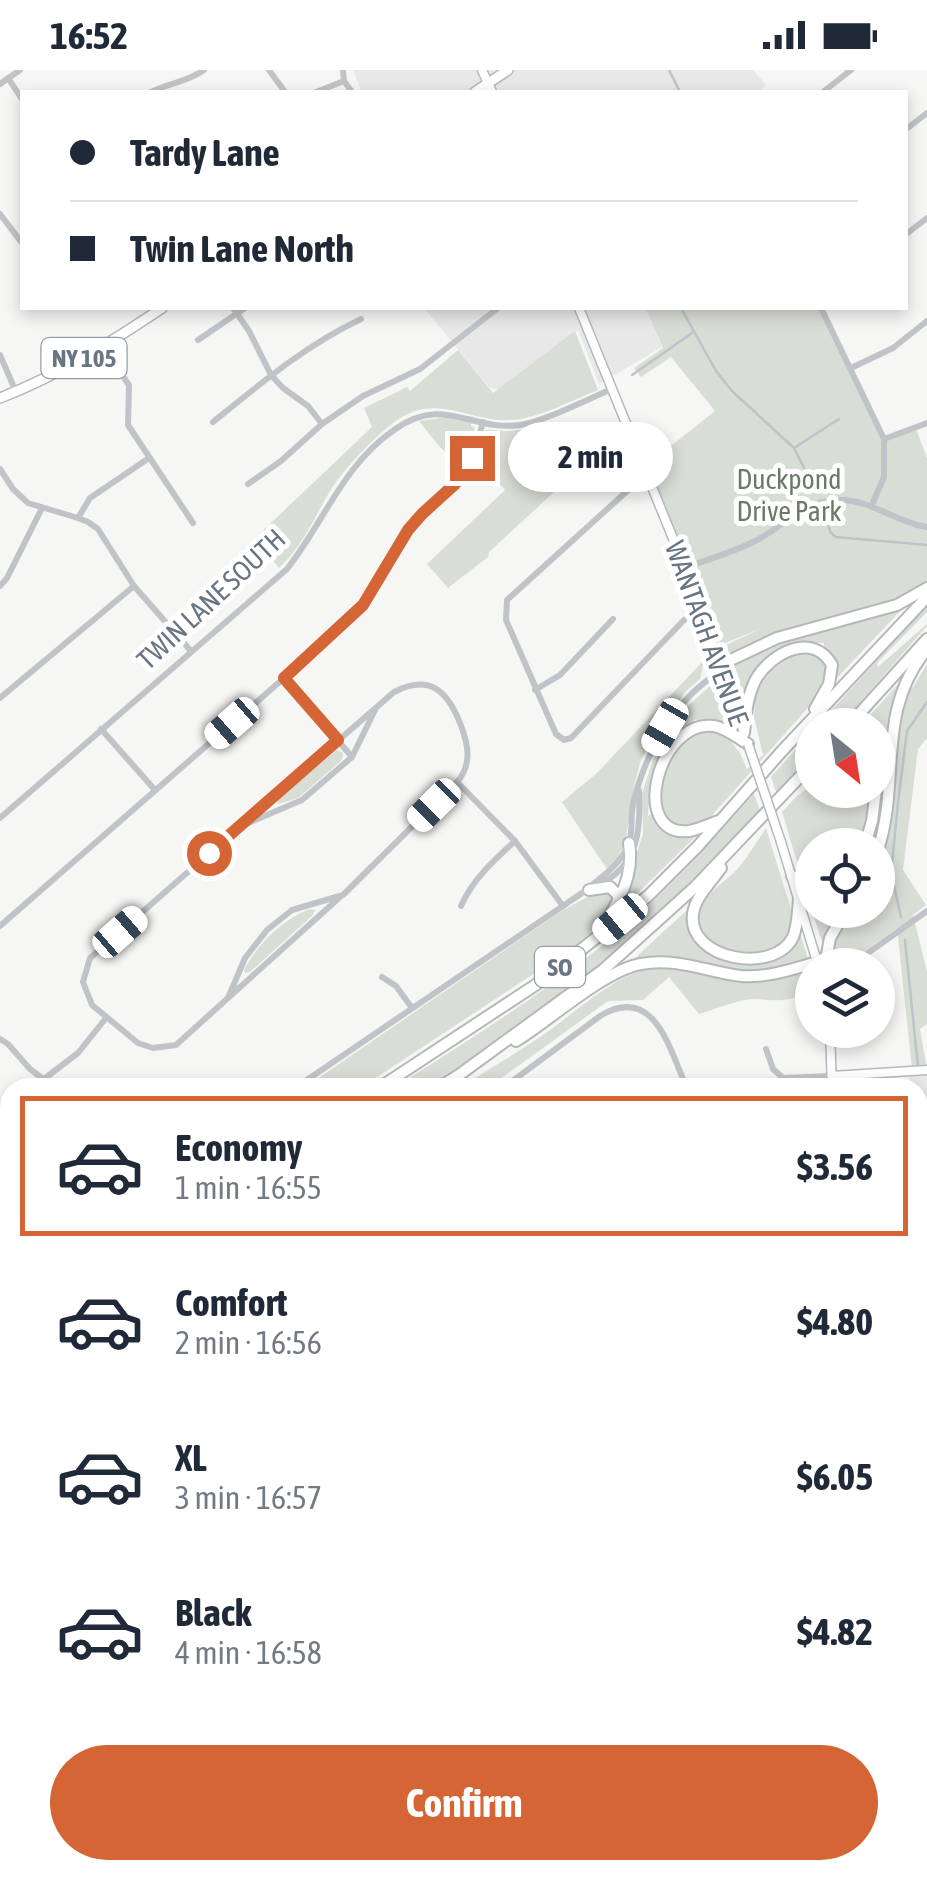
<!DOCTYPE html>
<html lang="en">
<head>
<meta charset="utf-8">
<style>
  :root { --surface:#fff; --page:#f2f2f3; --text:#1f2937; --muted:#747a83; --line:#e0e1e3; --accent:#d56535 }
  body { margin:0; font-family:"Asap Condensed",sans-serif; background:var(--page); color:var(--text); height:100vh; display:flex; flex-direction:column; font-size:38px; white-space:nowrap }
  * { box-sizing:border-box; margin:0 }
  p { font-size:32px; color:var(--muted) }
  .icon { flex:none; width:55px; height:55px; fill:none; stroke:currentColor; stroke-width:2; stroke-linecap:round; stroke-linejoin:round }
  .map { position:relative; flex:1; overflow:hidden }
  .side { position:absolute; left:0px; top:1008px; width:928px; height:802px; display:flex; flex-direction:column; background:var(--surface); border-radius:30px 30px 0 0; box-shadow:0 5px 15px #0003 }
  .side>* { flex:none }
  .banner { position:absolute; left:20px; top:20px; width:888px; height:220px; border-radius:0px; box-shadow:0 5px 15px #0003; display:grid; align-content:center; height:220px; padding:0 50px; background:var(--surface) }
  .needle { width:65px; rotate:150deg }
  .buttons { position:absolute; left:795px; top:638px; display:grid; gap:20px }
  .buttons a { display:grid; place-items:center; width:100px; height:100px; border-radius:50%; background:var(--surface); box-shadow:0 5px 15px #0003; font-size:50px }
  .end { position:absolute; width:45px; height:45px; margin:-22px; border:12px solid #d56535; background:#fff; box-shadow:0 0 0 5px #fff }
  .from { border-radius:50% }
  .bubble { position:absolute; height:70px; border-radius:35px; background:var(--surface); box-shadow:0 5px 15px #0003; font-size:32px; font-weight:700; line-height:70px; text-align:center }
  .car { position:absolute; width:30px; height:60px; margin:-30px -15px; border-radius:12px; box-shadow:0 0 8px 2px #0007; background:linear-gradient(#fff 24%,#345 0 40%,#fff 0 76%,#345 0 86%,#fff 0) }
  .banner b { display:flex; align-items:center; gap:35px; height:95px; font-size:38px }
  .banner b+b { border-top:2px solid var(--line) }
  .banner i { width:25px; height:25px; background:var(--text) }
  ul { padding:18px 0 0; list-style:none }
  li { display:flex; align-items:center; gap:30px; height:140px; margin:0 20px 15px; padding:0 30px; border:5px solid transparent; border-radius:0px }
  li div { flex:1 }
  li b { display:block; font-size:38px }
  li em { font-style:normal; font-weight:700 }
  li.on { border-color:var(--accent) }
  li>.icon { width:90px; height:90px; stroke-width:1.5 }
  .cta { display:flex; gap:20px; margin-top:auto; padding:20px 50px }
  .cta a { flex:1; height:115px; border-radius:60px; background:var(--accent); color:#fff; font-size:40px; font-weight:700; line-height:115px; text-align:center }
  .status { display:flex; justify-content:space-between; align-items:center; height:70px; padding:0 50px; background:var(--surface); direction:ltr }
  .status svg { height:28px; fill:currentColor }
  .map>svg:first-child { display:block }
  .built { fill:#e7e8e7 }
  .green { fill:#d8ddd5 }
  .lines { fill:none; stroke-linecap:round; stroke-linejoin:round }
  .stream { stroke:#bbc4c9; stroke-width:2.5 }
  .secondary-casing { stroke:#b5b9bd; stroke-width:11 }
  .primary-casing { stroke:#b4b7bb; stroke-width:12 }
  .motorway-casing { stroke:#b5b8bb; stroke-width:14 }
  .minor { stroke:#c0c3c7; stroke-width:6 }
  .secondary { stroke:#fff; stroke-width:8 }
  .primary { stroke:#fff; stroke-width:9 }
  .motorway { stroke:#fff; stroke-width:10 }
  .secondary-bridge-casing { stroke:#b5b9bd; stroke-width:11; stroke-linecap:butt }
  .secondary-bridge { stroke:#fff; stroke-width:8 }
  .route { stroke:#d56535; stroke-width:12 }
  .labels { text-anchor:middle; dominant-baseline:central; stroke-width:10; stroke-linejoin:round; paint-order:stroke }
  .shield { fill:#fff; stroke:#959ea8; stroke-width:2.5 }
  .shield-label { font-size:25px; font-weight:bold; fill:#687582 }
  .park-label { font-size:28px; fill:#697a66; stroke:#fff }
  .street-label { font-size:28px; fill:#687582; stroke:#fff }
</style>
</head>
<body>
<div class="status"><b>16:52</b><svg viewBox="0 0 49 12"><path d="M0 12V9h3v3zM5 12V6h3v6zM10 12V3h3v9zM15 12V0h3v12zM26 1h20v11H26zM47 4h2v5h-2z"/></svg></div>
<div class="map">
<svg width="927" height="1808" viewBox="0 0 927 1808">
  <rect width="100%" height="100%" fill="#f6f7f4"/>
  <g class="built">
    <polygon points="353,0 753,0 766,15 758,22 362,22"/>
    <polygon points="424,238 645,238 662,277 599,314 578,260 500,320 489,317"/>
    <polygon points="927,1000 927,1141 918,1066 918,1018 911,1017 909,1002"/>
  </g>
  <g class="green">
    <path d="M645 238H820L885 367 915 356 927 388V510C876 548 795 565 734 584H730L724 576 762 558 718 576 648 394 715 341 671 287 641 307 634 298 663 278Z"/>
    <path d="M575 261 598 320C570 331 540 348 511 350 472 353 438 323 399 349 376 364 344 399 330 421 314 448 302 477 279 498L254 469 372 357 364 338 407 317 410 321 458 280 493 323Z"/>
    <polygon points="447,347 471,353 471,356 475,357 469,384 462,398 438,375 419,351"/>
    <path d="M537 355 565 412 489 482 488 487 448 518 427 494 505 420 477 391 485 360C492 359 499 361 507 361 518 361 527 358 537 355Z"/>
    <polygon points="927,536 927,542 877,593 878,597 927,554 927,556 840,655 818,655"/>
    <path d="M904 537 836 609V592L824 578V573C790 570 778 579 753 601L755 604 744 629 733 593 784 572 862 551Z"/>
    <path d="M799 582C825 585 835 595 823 621L707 751 685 758C674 753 666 750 661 739 651 720 673 671 693 664 706 659 719 661 731 668L730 670 740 683 747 699 763 685 754 647 755 634 753 631C760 605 775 592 799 582Z"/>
    <polygon points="705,589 700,609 686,621 656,664 641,690 634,716 625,774 617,788 607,799 562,732 596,704"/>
    <polygon points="927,594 927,668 918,679 903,800 926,835 913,845 927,902 927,954 920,959 927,999 912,999 897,858 845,895 832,895 831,892 835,870 851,840 878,840 878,792 886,770 894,710 899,651 908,625"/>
    <polygon points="900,612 902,614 891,647 884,734 875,775 871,775 879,735 878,655 861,655"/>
    <path d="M714 616 719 620 733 659 700 654 696 649C663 677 650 702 648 746L653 743C663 761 675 768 696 766L617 843 629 822 636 785 643 764 642 724 652 692 666 665 689 635 709 617Z"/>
    <polygon points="812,661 812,685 777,725 771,707"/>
    <polygon points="337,680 343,683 342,690 298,728 278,734 278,729"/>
    <path d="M812 715V720H873L869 748 862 775H812V813C796 802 789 761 782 742L796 727Z"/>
    <path d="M754 724 761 743 710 799 613 887 482 983 426 1017 394 1018C465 972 537 928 603 875 659 830 707 777 754 724Z"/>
    <path d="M766 758 794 849C786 909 688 887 698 843 703 823 727 812 739 797 749 785 757 771 766 758Z"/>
    <polygon points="602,819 609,819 616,829 598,856 573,878 362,1017 304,1018 560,842"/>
    <polygon points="809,821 812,822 812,840 842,840 825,872 822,872 807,825"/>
    <path d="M310 839 315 840 313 845 250 902 245 903 244 900C257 874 283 849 310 839Z"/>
    <path d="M687 840C688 849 688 861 693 870 715 903 785 903 800 863L808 889 806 892 773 901 750 903 634 892 633 890Z"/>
    <path d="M653 896H668L733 908 806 900 811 904 812 913 802 917 803 924C785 933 774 930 755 929 741 928 714 940 699 944L669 907 643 930 608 931 489 1017 459 1018C486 1001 514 985 540 967 577 942 608 909 653 896Z"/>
    <polygon points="918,1193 927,1193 927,1243 918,1251"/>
    <polygon points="10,1221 10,1293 0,1300 0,1228"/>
    <polygon points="927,1252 927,1414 918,1416 918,1253"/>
    <polygon points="927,1420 927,1499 918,1500 918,1421"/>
    <polygon points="0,1468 10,1481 10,1551 0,1557"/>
    <polygon points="927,1520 927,1694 921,1696 918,1686 918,1527"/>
    <polygon points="927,1702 927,1808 873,1808 877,1800 918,1800 918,1705"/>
  </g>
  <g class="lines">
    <g class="stream">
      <polyline points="669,0 680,22"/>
      <polyline points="681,238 716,301 732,321 794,378 816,422"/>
      <polyline points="632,305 692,263"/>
      <polyline points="794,378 839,349"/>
      <polyline points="822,442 831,463 836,467 927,475"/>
      <polyline points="901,847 891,803 898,733 907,661 927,632"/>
      <polyline points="905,870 918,997"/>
    </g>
    <defs>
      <g id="secondary">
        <polyline points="482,0 492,22"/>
        <polyline points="579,238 685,498 742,657"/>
        <polyline points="781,772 818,895"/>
        <polyline points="830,960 832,1018"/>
        <polyline points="832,1006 927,1000"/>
        <polyline points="918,1704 927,1728"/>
        <polyline points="918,1738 927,1761"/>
      </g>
      <g id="primary">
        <polyline points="475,22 508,0"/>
        <path d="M0 328C59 305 110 273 162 238"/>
      </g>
      <g id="motorway">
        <polyline points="720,595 777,568 897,535 927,518"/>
        <polyline points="849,655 927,569"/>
        <path d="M744 663C746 644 747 626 756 609 771 583 813 561 832 595L829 614 815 639"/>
        <path d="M719 751C710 754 699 759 689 761 629 768 657 649 714 656 726 658 738 668 748 674"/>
        <polyline points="865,775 872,751 876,720"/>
        <path d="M878 780C901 709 875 642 927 579"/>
        <path d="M721 798C712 811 695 827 693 844 687 890 775 905 793 867 798 855 798 840 799 828"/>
        <polyline points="792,806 812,816"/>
        <polyline points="589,820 610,817 618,825 618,830"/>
        <path d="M600 860C618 834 635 806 629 773"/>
        <polyline points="825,895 830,868 846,840"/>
        <path d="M516 971C550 950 605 900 641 894 675 887 708 902 741 906 767 908 793 899 817 892"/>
        <polyline points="379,1018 546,908 648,826 698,776 782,681 927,527"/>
        <polyline points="438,1018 459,1005 603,900 695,817 812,694"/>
        <polyline points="0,1311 10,1304"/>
        <polyline points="0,1342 10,1335"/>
      </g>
    </defs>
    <use href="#secondary" class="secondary-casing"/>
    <use href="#primary" class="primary-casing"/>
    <use href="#motorway" class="motorway-casing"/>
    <g class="minor">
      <polyline points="269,0 285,22"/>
      <polyline points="343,0 344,11 352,22"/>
      <polyline points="8,8 22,29"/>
      <polyline points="0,14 20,0"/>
      <path d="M151 22C169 13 187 12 204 0"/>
      <polyline points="316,22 344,11"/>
      <polyline points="823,22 851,0"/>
      <polyline points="905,60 927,43"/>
      <polyline points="0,144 22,173"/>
      <polyline points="905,165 927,148"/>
      <polyline points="233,238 249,261 271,305 283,318 308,336 322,354"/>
      <polyline points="821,238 884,369 884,407 871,437"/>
      <polyline points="198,270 245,238"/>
      <polyline points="103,278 129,315 128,355 193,453"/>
      <polyline points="0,285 16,322"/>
      <polyline points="851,298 893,278 927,251"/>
      <path d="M213 352C260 314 306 275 361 249"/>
      <polyline points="884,369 927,353"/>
      <polyline points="0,399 13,419 28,433 78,448 88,452 98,459 134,516 191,581"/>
      <polyline points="647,403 507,530 506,550 556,664 564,670 571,668 684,550 701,543"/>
      <polyline points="248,414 281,391 322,354 363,326 420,299 498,238"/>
      <polyline points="78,448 90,428 149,388"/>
      <path d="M685 498C708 489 735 482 757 470 788 454 800 431 839 430 870 429 897 453 927 457"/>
      <polyline points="0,516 7,508 42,438"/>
      <polyline points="284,608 352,687"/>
      <polyline points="535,620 560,605 613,549"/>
      <polyline points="0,628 134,516"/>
      <polyline points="101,659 155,720"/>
      <polyline points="457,712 515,771 563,836"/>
      <path d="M0 748 287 499C324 452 343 395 394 360 444 324 471 362 520 355 543 352 588 329 612 319"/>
      <path d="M239 757 394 622C429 604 447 620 460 653 468 673 473 694 457 712L343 825 292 840 267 860 245 888 228 928 176 975 153 978 138 973 92 935 83 912 90 888 239 757 302 730 352 687 376 638"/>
      <path d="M597 816C638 796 641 763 639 721"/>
      <path d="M461 836C473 809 493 791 515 771"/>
      <polyline points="0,856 284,608 363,535 408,460 422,445 455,415 465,401 473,388 483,352"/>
      <polyline points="851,895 927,841"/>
      <polyline points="382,907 396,916 412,938"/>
      <polyline points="229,927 339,828"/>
      <polyline points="0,969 8,974 30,999 55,1018"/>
      <polyline points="766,979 773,999 783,1008 832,1006"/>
      <polyline points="44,1009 78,983 106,948"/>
      <path d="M295 1018 582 823C598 810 616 798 626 780 634 766 630 749 633 734 645 683 676 626 722 601"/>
      <path d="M503 1018 600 946C655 913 669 979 687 1018"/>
      <polyline points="0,1098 10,1109"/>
      <polyline points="10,1132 7,1161 10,1170"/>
      <polyline points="0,1220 10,1213"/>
      <polyline points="0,1607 10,1601"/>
      <polyline points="918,1704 927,1701"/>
      <polyline points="219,1800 225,1808"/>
      <polyline points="183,1808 195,1800"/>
      <polyline points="428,1808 432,1800"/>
      <polyline points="641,1808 651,1800"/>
      <polyline points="781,1808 785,1800"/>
      <polyline points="871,1808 875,1800"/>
    </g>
    <use href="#secondary" class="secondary"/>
    <use href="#primary" class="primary"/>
    <use href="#motorway" class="motorway"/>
    <defs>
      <polyline id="secondary-bridge" points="748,674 781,772"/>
    </defs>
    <use href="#secondary-bridge" class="secondary-bridge-casing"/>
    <use href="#secondary-bridge" class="secondary-bridge"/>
  </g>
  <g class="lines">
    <polyline class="route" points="209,783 338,670 284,608 363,535 408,460 422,444 455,414 472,388"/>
  </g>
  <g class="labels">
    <g class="shield">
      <rect x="41.5" y="268" width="85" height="40" rx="8"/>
      <rect x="535" y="877" width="50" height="40" rx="8"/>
    </g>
    <g class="shield-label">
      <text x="84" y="288">NY 105</text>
      <text x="560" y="897">SO</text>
    </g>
    <g class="park-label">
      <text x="789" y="409">Duckpond<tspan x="789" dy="32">Drive Park</tspan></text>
    </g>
    <g class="street-label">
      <text transform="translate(211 529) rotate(-43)">TWIN LANE SOUTH</text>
      <text transform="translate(707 563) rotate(70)">WANTAGH AVENUE</text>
    </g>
  </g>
</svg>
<div class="buttons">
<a><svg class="needle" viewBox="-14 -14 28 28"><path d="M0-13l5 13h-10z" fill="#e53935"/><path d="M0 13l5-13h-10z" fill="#747a83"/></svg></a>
<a><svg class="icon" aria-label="locate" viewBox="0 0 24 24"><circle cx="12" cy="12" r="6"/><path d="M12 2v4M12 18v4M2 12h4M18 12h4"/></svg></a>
<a><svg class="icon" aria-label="layers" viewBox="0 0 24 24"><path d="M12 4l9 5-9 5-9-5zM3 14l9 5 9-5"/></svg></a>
</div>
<i class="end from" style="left:209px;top:783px"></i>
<i class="end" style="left:472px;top:388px"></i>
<div class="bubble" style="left:508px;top:352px;width:165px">2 min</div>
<i class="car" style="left:232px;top:653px;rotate:229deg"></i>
<i class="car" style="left:665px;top:657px;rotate:210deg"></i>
<i class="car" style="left:434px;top:735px;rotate:225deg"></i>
<i class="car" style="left:620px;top:849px;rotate:230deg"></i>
<i class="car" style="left:120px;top:862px;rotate:49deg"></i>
<div class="banner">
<b><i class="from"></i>Tardy Lane</b>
<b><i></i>Twin Lane North</b>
</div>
<section class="side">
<ul>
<li class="on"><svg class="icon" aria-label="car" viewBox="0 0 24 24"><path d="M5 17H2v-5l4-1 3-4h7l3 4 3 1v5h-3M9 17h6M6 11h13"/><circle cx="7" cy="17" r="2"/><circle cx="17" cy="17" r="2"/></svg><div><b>Economy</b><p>1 min · 16:55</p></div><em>$3.56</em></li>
<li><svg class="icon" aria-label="car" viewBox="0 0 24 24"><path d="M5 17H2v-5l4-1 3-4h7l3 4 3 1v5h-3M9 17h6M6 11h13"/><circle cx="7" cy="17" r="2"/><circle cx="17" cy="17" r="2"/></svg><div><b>Comfort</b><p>2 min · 16:56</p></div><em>$4.80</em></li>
<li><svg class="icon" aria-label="car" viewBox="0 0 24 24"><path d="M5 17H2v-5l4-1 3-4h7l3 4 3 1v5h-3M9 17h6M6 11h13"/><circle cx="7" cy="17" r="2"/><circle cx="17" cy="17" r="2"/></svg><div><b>XL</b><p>3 min · 16:57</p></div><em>$6.05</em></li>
<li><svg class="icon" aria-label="car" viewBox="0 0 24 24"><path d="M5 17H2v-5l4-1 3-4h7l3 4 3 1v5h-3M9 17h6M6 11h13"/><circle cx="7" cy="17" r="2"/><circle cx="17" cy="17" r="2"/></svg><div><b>Black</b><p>4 min · 16:58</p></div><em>$4.82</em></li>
</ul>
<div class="cta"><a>Confirm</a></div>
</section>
</div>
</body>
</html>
